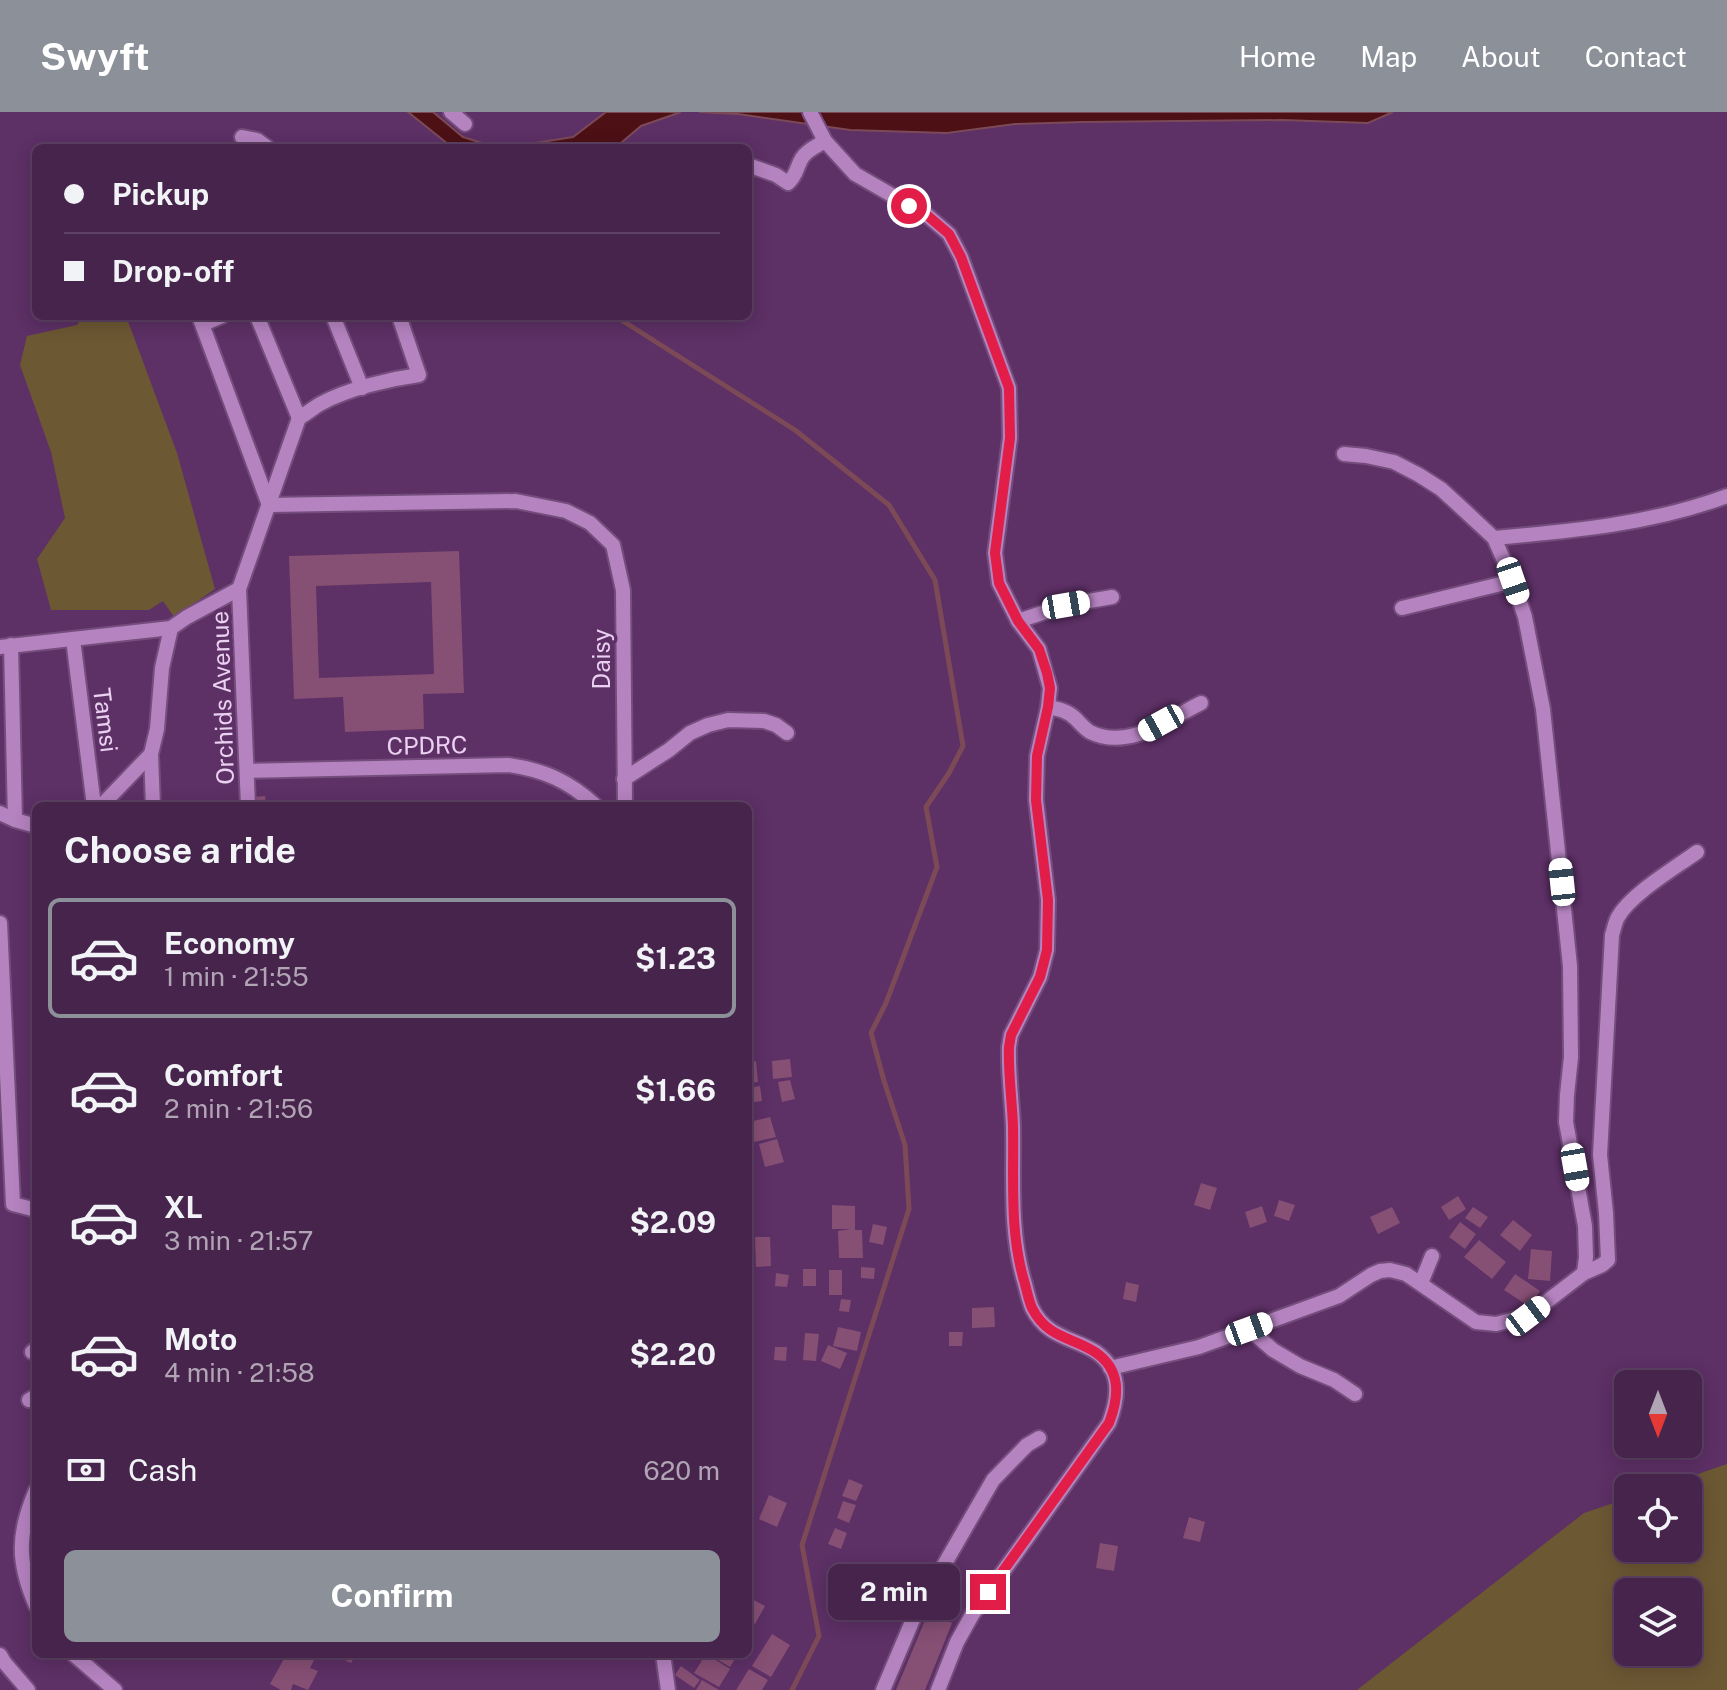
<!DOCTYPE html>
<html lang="en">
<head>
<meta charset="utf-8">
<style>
  :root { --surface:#46244c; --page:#4d2c53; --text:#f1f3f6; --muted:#b0a4b5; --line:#5e4164; --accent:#8c9099 }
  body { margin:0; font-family:"Public Sans",sans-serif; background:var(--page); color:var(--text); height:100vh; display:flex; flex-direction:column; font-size:30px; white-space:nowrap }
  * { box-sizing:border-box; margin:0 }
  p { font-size:26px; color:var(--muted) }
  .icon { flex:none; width:44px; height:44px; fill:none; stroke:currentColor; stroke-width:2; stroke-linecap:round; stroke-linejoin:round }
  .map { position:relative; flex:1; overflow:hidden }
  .side { position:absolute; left:32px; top:690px; width:720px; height:856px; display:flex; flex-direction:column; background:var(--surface); border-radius:12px; box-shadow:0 4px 20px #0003,0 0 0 2px var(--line) }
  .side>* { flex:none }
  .guide { position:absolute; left:32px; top:32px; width:720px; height:176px; border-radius:12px; box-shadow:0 4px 20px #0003,0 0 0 2px var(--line); display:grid; align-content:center; height:176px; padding:0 32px; background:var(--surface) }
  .needle { width:52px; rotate:180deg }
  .tools { position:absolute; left:1614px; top:1258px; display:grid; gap:16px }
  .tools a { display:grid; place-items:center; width:88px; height:88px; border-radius:12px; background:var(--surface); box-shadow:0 4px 20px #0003,0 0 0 2px var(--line); font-size:40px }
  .end { position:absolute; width:36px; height:36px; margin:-18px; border:10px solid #e11d48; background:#fff; box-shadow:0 0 0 4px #fff }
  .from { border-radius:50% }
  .bubble { position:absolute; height:56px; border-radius:12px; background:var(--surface); box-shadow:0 4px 20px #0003,0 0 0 2px var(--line); font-size:26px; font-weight:700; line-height:56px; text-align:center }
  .car { position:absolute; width:24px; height:48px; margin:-24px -12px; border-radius:10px; box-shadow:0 0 6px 2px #0007; background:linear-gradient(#fff 24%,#345 0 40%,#fff 0 76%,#345 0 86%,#fff 0) }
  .guide b { display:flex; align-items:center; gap:28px; height:76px; font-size:30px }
  .guide b+b { border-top:2px solid var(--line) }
  .guide i { width:20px; height:20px; background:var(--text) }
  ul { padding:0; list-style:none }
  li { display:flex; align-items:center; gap:24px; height:120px; margin:0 16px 12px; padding:0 16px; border:4px solid transparent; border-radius:12px }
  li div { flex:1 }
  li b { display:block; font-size:30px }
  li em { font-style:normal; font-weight:700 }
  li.on { border-color:var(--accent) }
  li>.icon { width:72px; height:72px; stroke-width:1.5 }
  h2 { padding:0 32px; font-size:36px; line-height:96px }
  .pay { display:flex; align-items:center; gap:20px; height:88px; padding:0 32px; font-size:30px }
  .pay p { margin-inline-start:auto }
  .action { display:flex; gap:16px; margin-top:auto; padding:16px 32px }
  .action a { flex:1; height:92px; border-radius:12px; background:var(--accent); color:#fff; font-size:32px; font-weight:700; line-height:92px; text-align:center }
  header { display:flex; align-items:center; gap:48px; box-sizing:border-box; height:112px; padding:0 40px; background:var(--accent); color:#fff }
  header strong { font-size:38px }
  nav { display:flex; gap:44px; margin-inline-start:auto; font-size:28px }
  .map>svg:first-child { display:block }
  .green { fill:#6d5834; fill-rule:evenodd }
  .water { fill:#4c1015; stroke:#7c4a57; stroke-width:2 }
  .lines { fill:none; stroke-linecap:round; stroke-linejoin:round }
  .stream { stroke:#7c4a57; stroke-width:5 }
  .building { fill:#864f74; fill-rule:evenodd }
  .minor-casing { stroke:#744d7c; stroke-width:18 }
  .minor { stroke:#b583c0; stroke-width:14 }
  .route { stroke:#e11d48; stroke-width:10 }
  .labels { text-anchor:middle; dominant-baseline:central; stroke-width:7; stroke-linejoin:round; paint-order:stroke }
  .street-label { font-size:24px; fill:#ebd1f1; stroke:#5d3066 }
</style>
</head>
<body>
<header>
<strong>Swyft</strong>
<nav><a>Home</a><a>Map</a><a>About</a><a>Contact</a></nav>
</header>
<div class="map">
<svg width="1727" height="1578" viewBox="0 0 1727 1578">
  <rect width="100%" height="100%" fill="#5d3066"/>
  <g class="green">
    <polygon points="83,204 126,204 177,341 215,477 174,505 163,489 149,498 51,498 37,447 65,406 51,340 20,253 27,224 77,213"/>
    <path d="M1727 1352V1578H1357L1584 1401 1628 1386V1436H1688V1376H1657ZM1628 1480H1688V1540H1628Z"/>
  </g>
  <g class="water">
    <polygon points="408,0 433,0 463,25 498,36 453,36"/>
    <polygon points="606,0 681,0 641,14 615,36 504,36 573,25"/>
    <polygon points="699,0 1393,0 1368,11 1283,8 1083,10 1015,12 947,21 850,18 738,2"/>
  </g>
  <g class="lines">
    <polyline class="stream" points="615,204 795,318 889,393 935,468 963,634 949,661 926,695 937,755 886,891 871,921 884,969 905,1033 909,1097 802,1433 819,1524 792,1578"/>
  </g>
  <g class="building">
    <path d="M459 439 464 581 423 582 424 617 345 620 343 585 294 587 289 444ZM431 470 434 562 319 566 316 474Z"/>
    <polygon points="265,684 266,694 254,694 254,685"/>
    <polygon points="790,947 792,965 773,967 772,949"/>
    <polygon points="756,949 758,970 748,971 748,950"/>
    <polygon points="790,968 795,987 782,990 778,970"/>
    <polygon points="760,974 762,989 748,991 748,976"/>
    <polygon points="770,1005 776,1025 754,1030 749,1010"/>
    <polygon points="777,1027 784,1050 765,1055 759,1032"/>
    <polygon points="1201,1071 1217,1076 1210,1098 1194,1093"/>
    <polygon points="1458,1084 1466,1097 1449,1108 1441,1095"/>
    <polygon points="1279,1088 1295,1093 1289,1109 1274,1104"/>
    <polygon points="832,1093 855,1094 855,1118 862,1118 863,1146 839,1146 838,1119 851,1117 832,1117"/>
    <polygon points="1262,1094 1267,1110 1250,1116 1245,1100"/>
    <polygon points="1392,1095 1400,1111 1378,1122 1370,1105"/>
    <polygon points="1473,1095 1488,1105 1480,1116 1465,1106"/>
    <polygon points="1513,1108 1532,1123 1520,1139 1500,1123"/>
    <polygon points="1460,1110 1476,1122 1465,1137 1449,1125"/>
    <polygon points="873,1112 887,1115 883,1133 869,1130"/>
    <polygon points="755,1125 770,1125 771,1154 756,1155"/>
    <polygon points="1479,1128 1506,1150 1492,1167 1464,1145"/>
    <polygon points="1531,1137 1552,1139 1550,1169 1528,1167"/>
    <polygon points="861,1155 875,1156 874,1167 861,1166"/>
    <rect x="803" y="1157" width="13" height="17"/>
    <rect x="829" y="1158" width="13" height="25"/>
    <polygon points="776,1161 789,1163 787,1175 775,1174"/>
    <polygon points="1515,1162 1540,1179 1530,1195 1504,1178"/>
    <polygon points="1126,1170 1139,1173 1136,1190 1123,1187"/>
    <polygon points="841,1187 851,1188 849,1200 839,1199"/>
    <polygon points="994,1195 995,1215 972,1216 972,1196"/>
    <polygon points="838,1215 861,1220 857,1239 833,1234"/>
    <polygon points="949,1220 963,1220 962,1234 949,1234"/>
    <polygon points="805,1221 819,1222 816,1249 803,1248"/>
    <polygon points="828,1233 847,1241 840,1257 821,1249"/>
    <polygon points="775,1235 787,1235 786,1249 774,1248"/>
    <polygon points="849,1367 863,1373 856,1389 842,1384"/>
    <polygon points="769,1383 787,1391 777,1415 759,1407"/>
    <polygon points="843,1389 856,1393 849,1411 837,1406"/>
    <polygon points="1189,1405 1205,1410 1200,1430 1183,1426"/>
    <polygon points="835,1416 847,1421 841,1437 828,1432"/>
    <polygon points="1100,1431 1118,1434 1114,1459 1096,1456"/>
    <polygon points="748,1485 765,1494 755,1512 748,1508"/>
    <polygon points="928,1501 952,1511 940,1541 925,1578 896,1578"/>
    <polygon points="772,1522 790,1533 771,1565 752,1554"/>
    <polygon points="280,1542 317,1542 310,1556 318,1559 308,1578 293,1572 291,1578 281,1578 270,1572 285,1545"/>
    <polygon points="333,1542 356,1542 351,1551"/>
    <polygon points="706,1542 730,1557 719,1575 694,1561"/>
    <polygon points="715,1542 738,1542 730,1555 713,1545"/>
    <polygon points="681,1554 700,1568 694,1576 675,1563"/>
    <polygon points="749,1557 768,1568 762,1578 736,1578"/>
    <polygon points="702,1568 719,1578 696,1578"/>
  </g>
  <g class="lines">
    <defs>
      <g id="minor">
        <polyline points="451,0 465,12"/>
        <path d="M810 0 825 29 855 62 928 104 949 122 961 145 1009 276 1010 326 995 441 999 471 1018 509 1039 537 1050 576 1048 595 1037 644 1036 688 1048 788 1047 838 1040 865 1011 923 1009 935C1008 961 1012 988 1013 1014 1014 1068 1009 1120 1025 1172 1027 1180 1029 1189 1032 1196 1047 1226 1072 1225 1096 1240 1122 1258 1119 1285 1109 1311L972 1503 957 1530 938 1578"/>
        <polyline points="242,25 257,28 268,36"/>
        <path d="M748 53 776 63 788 71C797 63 796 56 802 46 807 38 817 34 825 29"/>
        <polyline points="199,204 269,393"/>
        <polyline points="257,204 299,306"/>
        <polyline points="333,204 362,276"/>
        <polyline points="203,212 222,204"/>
        <polyline points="1344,342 1366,344 1394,350 1419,363 1441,377 1465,399 1494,426 1513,469 1525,505 1543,597 1570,854 1571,945 1567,983 1566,1010 1585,1114 1586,1145 1584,1161"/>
        <polyline points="269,393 516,389 566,399 590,411 613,433 623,478 625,694"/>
        <path d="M1494 426C1573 419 1652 412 1727 384"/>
        <polyline points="1402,496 1513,469"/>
        <polyline points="1018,509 1066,493 1112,485"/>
        <polyline points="73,527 94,694"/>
        <polyline points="11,533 15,708"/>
        <polyline points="0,535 171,516 187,505 239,477"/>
        <path d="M1048 595C1059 597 1068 599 1076 607 1081 612 1084 616 1090 620 1128 639 1169 607 1201 591"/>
        <path d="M247 659 508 653C544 658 569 669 596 694"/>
        <polyline points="624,667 669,638 690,621 708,613 728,608 764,609 776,613 787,621"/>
        <polyline points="101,694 151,642"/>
        <polyline points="153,694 151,642 157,617 162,556 171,516"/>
        <path d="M248 694 239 477 299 306C306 302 313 296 320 292 347 277 389 267 419 263L399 204"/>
        <polyline points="0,701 15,708 36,714"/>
        <polyline points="0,811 13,1092 36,1098"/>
        <polyline points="1421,1171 1432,1144"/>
        <polyline points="1249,1217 1273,1238 1300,1254 1334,1268 1355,1282"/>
        <polyline points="32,1240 36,1237"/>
        <path d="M1110 1256 1199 1235 1339 1184 1371 1163 1380 1159 1390 1158 1406 1162 1476 1210 1496 1212 1528 1204 1584 1161 1602 1153 1608 1148 1606 1101 1600 1043 1612 823C1614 817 1615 810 1618 805 1631 782 1675 756 1697 740"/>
        <polyline points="29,1288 36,1284"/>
        <path d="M36 1378C17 1422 17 1450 36 1494"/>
        <polyline points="73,1542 115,1578"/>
        <polyline points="663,1542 668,1578"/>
        <polyline points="0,1543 4,1550 28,1578"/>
        <polyline points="883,1578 914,1505 993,1368 1027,1333 1039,1326"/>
      </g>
    </defs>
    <use href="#minor" class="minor-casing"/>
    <use href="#minor" class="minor"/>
  </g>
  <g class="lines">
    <path class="route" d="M909 94 928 104 949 122 961 145 1009 276 1010 326 995 441 999 471 1018 509 1039 537 1047 561 1050 576 1048 595 1037 644 1036 688 1048 788 1047 838 1040 865 1011 923 1009 935C1008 961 1012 988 1013 1014 1014 1068 1009 1120 1025 1172 1027 1180 1029 1189 1032 1196 1047 1226 1072 1225 1095 1240 1122 1258 1119 1285 1109 1311L988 1480"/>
  </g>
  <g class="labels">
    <g class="street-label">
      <text transform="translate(601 547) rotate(-90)">Daisy</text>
      <text transform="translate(222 586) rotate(-92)">Orchids Avenue</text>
      <text transform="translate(106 608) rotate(83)">Tamsi</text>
      <text transform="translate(427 633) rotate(-1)">CPDRC</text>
    </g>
  </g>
</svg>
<div class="tools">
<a><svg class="needle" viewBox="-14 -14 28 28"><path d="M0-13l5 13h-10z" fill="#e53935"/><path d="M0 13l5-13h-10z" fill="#b0a4b5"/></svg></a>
<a><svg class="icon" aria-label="locate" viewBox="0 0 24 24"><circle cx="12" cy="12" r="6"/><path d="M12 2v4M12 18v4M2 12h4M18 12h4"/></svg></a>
<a><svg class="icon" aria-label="layers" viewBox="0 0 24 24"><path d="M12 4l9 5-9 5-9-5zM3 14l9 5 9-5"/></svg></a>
</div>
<i class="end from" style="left:909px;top:94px"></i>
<i class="end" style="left:988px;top:1480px"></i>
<div class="bubble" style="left:828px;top:1452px;width:132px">2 min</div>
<i class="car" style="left:1513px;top:469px;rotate:161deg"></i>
<i class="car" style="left:1066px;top:493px;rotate:80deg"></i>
<i class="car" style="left:1161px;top:611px;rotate:241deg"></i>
<i class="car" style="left:1562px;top:770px;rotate:354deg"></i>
<i class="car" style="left:1575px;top:1055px;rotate:170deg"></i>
<i class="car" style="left:1528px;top:1204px;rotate:53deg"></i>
<i class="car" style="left:1249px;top:1217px;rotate:70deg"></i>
<div class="guide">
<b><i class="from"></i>Pickup</b>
<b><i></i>Drop-off</b>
</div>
<section class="side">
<h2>Choose a ride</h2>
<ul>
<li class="on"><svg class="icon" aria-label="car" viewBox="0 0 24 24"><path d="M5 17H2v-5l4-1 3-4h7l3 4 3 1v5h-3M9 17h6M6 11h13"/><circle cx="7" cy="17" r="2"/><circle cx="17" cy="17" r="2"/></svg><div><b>Economy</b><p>1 min · 21:55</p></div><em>$1.23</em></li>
<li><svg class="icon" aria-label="car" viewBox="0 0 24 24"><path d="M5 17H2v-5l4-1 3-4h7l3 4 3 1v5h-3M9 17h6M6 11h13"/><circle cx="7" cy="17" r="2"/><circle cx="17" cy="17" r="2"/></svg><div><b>Comfort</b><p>2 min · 21:56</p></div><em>$1.66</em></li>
<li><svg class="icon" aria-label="car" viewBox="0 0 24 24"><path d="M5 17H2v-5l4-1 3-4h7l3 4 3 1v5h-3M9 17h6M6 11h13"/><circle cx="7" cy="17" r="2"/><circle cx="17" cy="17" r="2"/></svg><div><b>XL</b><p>3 min · 21:57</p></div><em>$2.09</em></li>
<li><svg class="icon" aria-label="car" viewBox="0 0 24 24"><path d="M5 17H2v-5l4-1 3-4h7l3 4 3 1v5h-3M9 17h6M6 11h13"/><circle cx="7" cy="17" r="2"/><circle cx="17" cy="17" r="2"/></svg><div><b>Moto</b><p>4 min · 21:58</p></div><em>$2.20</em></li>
</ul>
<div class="pay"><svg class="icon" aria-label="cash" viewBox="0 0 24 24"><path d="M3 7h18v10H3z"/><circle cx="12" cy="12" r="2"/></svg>Cash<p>620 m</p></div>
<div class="action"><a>Confirm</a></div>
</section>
</div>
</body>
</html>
